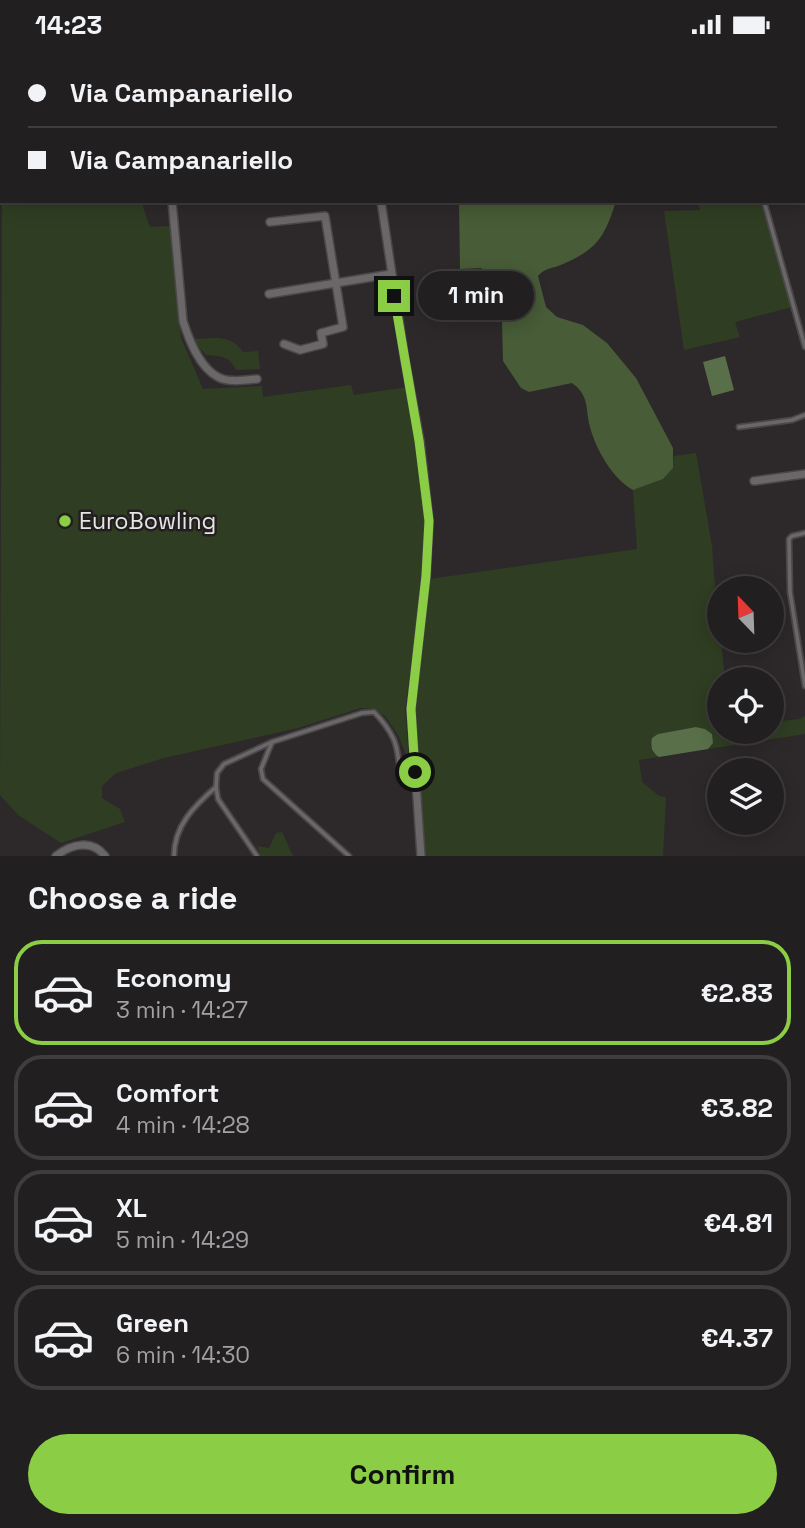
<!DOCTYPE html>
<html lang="en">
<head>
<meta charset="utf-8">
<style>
  :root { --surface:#221f20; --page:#2a2729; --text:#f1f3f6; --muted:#a2a2a5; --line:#3f3d3e; --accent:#8bce46 }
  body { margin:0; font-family:"Space Grotesk",sans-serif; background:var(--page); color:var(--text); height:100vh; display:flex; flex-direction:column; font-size:26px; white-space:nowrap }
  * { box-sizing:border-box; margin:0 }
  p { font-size:23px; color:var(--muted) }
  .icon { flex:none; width:38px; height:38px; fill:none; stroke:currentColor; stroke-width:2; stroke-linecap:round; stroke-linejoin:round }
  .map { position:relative; height:807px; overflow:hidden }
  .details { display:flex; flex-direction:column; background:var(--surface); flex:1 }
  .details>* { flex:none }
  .banner { position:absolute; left:0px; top:0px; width:805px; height:154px; box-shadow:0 4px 18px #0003,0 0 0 2px var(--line); display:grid; align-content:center; height:154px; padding:0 28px; background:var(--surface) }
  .needle { width:46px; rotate:337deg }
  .controls { position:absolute; left:707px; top:527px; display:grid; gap:14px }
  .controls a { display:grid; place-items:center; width:77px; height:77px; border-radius:50%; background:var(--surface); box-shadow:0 4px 18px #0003,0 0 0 2px var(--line); font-size:35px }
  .end { position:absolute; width:32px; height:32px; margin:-16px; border:9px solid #8bce46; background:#111; box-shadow:0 0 0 4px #111 }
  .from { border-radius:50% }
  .bubble { position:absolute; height:49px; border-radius:24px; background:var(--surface); box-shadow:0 4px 18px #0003,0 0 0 2px var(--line); font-size:23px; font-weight:700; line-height:49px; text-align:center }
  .banner b { display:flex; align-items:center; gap:24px; height:66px; font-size:26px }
  .banner b+b { border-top:2px solid var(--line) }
  .banner i { width:18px; height:18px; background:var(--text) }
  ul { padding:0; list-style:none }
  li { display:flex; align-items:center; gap:21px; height:105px; margin:0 14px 10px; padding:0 14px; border:4px solid var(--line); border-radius:28px }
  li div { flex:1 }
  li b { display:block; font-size:26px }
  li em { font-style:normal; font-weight:700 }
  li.on { border-color:var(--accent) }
  li>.icon { width:63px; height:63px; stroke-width:1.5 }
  h2 { padding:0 28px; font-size:32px; line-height:84px }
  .primary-button { display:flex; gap:14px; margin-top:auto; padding:14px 28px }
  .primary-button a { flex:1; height:80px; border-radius:42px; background:var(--accent); color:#111; font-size:28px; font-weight:700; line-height:80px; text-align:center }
  .status { display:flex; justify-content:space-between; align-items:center; height:49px; padding:0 35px; background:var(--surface); direction:ltr }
  .status svg { height:19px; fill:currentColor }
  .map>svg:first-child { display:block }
  .green { fill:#2f3e22 }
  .forest { fill:#475c37 }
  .water { fill:#596f49 }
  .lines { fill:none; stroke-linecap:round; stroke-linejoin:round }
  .lane-casing { stroke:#4b4748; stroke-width:7 }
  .street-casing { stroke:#4b4748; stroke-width:10 }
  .lane { stroke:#696768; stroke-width:3.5 }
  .street { stroke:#696768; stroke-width:7 }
  .route { stroke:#8bce46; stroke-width:9 }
  .poi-dot { fill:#8bce46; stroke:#231f20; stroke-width:2.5 }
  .labels { text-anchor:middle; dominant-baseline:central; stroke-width:5; stroke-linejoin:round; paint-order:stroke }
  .poi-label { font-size:23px; fill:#e6e4e4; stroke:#231f20; text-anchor:start }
</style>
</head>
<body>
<div class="status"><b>14:23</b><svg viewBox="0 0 49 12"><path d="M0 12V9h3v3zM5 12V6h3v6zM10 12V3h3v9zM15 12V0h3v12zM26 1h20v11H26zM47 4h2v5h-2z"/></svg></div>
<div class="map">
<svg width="805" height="807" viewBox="0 0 805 807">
  <rect width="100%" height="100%" fill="#2d292a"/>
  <g class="green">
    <polygon points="2,143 2,152 141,152 150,178 170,177 181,289 203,340 262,337 263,348 351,336 354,346 407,338 426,470 424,519 405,660 409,712 398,686 385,667 374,660 361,659 298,679 164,709 116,724 102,737 102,749 120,760 125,773 61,794 18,766 0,746"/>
    <polygon points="698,152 761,152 792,258 735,273 740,288 684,301 664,162 700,161"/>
    <path d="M191 290C212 290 230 284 243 303L258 302 260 320 236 321C230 307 220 307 206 306Z"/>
    <path d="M696 404 712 497 719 592H721L725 630H719V638L711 649C714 662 719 670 719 682H772V673L800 670 805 667V685L708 700 713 693 705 680 696 678 658 685 650 695 654 705 659 708 639 711 642 733 659 747 666 748 663 807H424L415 666 417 635 430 530 637 500 633 441C654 433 672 432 674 407Z"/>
    <polygon points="282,783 293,807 261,807 257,797 269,799 276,784"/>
  </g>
  <path class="forest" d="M459 152H616C605 187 598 200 563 215 553 220 546 218 538 227L546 258 557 268 583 276 607 294 636 329 673 399V419L663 430 633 441C613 430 596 401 590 378 585 359 590 347 572 334L529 343 521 339 503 312 502 273 493 228 481 219 460 220Z"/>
  <g class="water">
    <polygon points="725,307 734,341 712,347 703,313"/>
    <path d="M696 678 705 680 712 685 713 694 708 700 659 708C652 704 650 698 652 689L658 685Z"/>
  </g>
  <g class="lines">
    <defs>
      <g id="lane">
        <polyline points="720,0 720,2"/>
        <polyline points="764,152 805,298"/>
        <polyline points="739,378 792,371 805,366"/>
        <polyline points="805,484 792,487 789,490 790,543 805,637"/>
        <polyline points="272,693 261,720 263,730 349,807"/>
        <path d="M174 807C174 777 194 757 216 738"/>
        <path d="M257 807 218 750 216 738 217 724 224 715 272 693 362 664 374 663C382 671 389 680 394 691 402 711 394 725 415 741"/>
      </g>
      <g id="street">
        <polyline points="159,0 159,2"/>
        <polyline points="367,0 367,2"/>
        <polyline points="788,0 788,2"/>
        <polyline points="803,75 805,81"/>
        <path d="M172 152 183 272C189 291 199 318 218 328 229 334 245 331 257 330"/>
        <polyline points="381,152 405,312 420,392 429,472 426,527 411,660 421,807"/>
        <polyline points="270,173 325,167 343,278 321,284 323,295 300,301 284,295"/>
        <polyline points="269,245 391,225"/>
        <polyline points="754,432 805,425"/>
        <path d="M56 807C71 795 92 790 105 807"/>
      </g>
    </defs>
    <use href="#lane" class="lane-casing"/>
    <use href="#street" class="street-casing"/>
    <use href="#lane" class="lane"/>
    <use href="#street" class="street"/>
  </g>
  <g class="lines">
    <polyline class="route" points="394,247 419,392 429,472 426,527 411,660 415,723"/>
  </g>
  <circle class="poi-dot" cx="65" cy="472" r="7"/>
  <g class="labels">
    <g class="poi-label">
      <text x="79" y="472">EuroBowling</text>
    </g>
  </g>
</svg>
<div class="controls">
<a><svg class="needle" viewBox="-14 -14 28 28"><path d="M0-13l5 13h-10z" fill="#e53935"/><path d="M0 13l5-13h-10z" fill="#a2a2a5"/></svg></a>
<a><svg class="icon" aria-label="locate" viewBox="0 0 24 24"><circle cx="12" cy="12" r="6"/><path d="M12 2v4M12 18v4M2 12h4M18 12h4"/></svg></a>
<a><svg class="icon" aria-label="layers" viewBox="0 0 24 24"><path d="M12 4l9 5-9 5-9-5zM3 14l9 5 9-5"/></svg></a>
</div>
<i class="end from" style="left:415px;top:723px"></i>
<i class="end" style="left:394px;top:247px"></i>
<div class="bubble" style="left:418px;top:222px;width:116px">1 min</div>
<div class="banner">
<b><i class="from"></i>Via Campanariello</b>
<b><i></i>Via Campanariello</b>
</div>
</div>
<section class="details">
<h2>Choose a ride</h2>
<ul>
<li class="on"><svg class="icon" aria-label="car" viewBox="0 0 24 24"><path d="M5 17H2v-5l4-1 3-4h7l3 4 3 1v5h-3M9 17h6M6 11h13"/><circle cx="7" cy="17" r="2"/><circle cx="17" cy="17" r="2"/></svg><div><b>Economy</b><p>3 min · 14:27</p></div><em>€2.83</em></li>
<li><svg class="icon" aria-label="car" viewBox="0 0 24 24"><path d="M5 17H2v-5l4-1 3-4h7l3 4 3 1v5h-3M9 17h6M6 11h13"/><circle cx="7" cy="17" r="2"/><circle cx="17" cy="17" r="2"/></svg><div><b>Comfort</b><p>4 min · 14:28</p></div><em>€3.82</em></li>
<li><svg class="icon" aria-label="car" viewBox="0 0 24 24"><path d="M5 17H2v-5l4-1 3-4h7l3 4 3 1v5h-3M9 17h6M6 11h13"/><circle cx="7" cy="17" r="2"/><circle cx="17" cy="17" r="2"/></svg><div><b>XL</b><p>5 min · 14:29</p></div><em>€4.81</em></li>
<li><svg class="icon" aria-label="car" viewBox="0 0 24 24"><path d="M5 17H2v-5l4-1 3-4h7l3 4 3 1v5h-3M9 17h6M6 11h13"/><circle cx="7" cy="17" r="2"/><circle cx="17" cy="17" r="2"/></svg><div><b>Green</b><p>6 min · 14:30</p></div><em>€4.37</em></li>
</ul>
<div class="primary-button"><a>Confirm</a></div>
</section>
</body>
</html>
